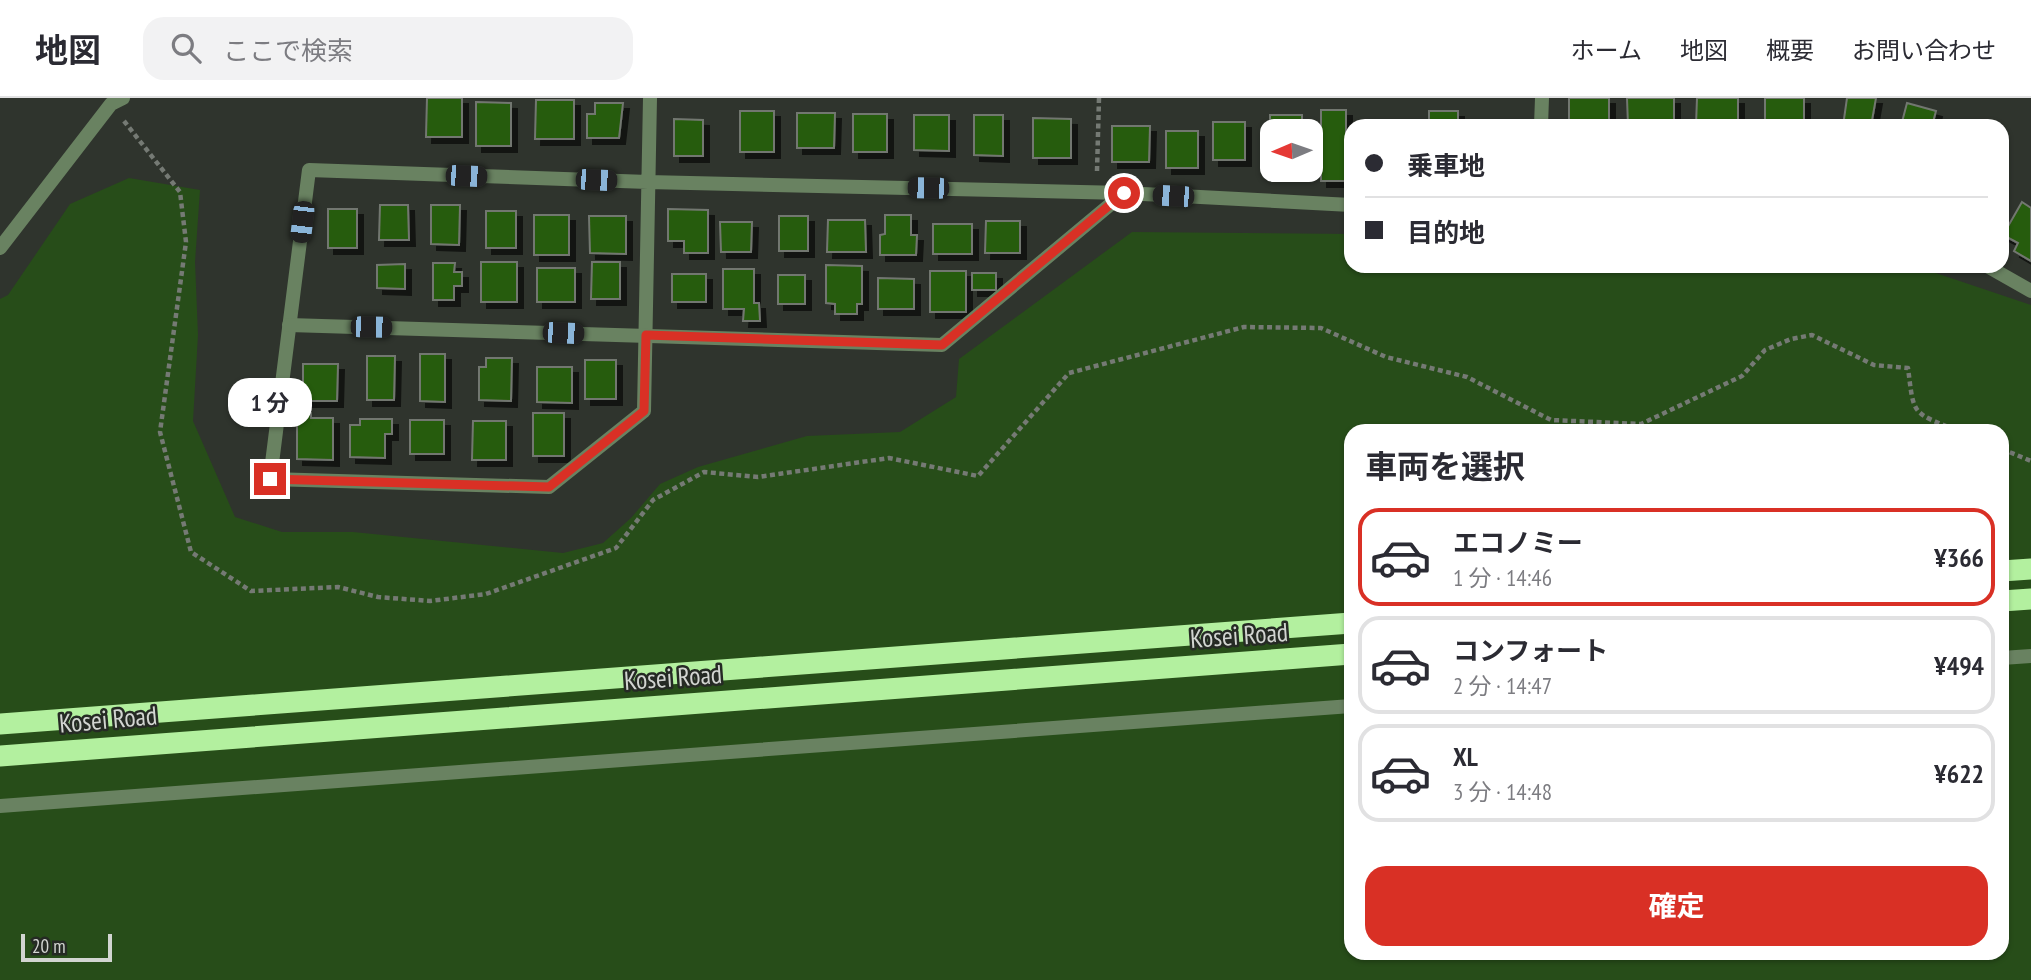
<!DOCTYPE html>
<html lang="ja">
<head>
<meta charset="utf-8">
<style>
  :root { --surface:#fff; --page:#f2f2f3; --text:#2b2b33; --muted:#7c7c81; --line:#e1e1e2; --accent:#d93025 }
  body { margin:0; font-family:"PT Sans Narrow","Noto Sans JP",sans-serif; background:var(--page); color:var(--text); height:100vh; display:flex; flex-direction:column; font-size:26px; white-space:nowrap }
  * { box-sizing:border-box; margin:0 }
  p { font-size:23px; color:var(--muted) }
  .icon { flex:none; width:38px; height:38px; fill:none; stroke:currentColor; stroke-width:2; stroke-linecap:round; stroke-linejoin:round }
  .map { position:relative; flex:1; overflow:hidden }
  .sheet { position:absolute; left:1344px; top:326px; width:665px; height:536px; display:flex; flex-direction:column; background:var(--surface); border-radius:21px; box-shadow:0 2px 5px #0004 }
  .sheet>* { flex:none }
  .top-card { position:absolute; left:1344px; top:21px; width:665px; height:154px; border-radius:21px; box-shadow:0 2px 5px #0004; display:grid; align-content:center; height:154px; padding:0 21px; background:var(--surface) }
  .needle { width:46px; rotate:268deg }
  .fabs { position:absolute; left:1260px; top:21px; display:grid; gap:14px }
  .fabs a { display:grid; place-items:center; width:63px; height:63px; border-radius:14px; background:var(--surface); box-shadow:0 2px 5px #0004; font-size:35px }
  .scale { position:absolute; left:21px; bottom:18px; width:91px; box-sizing:border-box; padding-left:7px; border:4px solid #d2d5d1; border-top:0; font-size:19px; line-height:24px; white-space:nowrap; color:#d2d5d1; -webkit-text-stroke:5px #252a24; paint-order:stroke }
  .end { position:absolute; width:32px; height:32px; margin:-16px; border:9px solid #d93025; background:#fff; box-shadow:0 0 0 4px #fff }
  .from { border-radius:50% }
  .bubble { position:absolute; height:49px; border-radius:21px; background:var(--surface); box-shadow:0 2px 5px #0004; font-size:23px; font-weight:700; line-height:49px; text-align:center }
  .car { position:absolute; width:21px; height:42px; margin:-21px -10px; border-radius:9px; box-shadow:0 0 5px 2px #0007; background:linear-gradient(#222 24%,#8ab4d8 0 40%,#222 0 76%,#8ab4d8 0 86%,#222 0) }
  .top-card b { display:flex; align-items:center; gap:24px; height:66px; font-size:26px }
  .top-card b+b { border-top:2px solid var(--line) }
  .top-card i { width:18px; height:18px; background:var(--text) }
  ul { padding:0; list-style:none }
  li { display:flex; align-items:center; gap:21px; height:98px; margin:0 14px 10px; padding:0 7px; border:4px solid var(--line); border-radius:21px }
  li div { flex:1 }
  li b { display:block; font-size:26px }
  li em { font-style:normal; font-weight:700 }
  li.on { border-color:var(--accent) }
  li>.icon { width:63px; height:63px; stroke-width:1.5 }
  h2 { padding:0 21px; font-size:32px; line-height:84px }
  .button { display:flex; gap:14px; margin-top:auto; padding:14px 21px }
  .button a { flex:1; height:80px; border-radius:21px; background:var(--accent); color:#fff; font-size:28px; font-weight:700; line-height:80px; text-align:center }
  header { display:flex; align-items:center; gap:42px; box-sizing:border-box; height:98px; padding:0 35px; background:var(--surface); border-bottom:2px solid var(--line) }
  header strong { font-size:33px }
  nav { display:flex; gap:38px; margin-inline-start:auto; font-size:24px }
  .search { width:490px; height:63px; background:var(--page); display:flex; align-items:center; gap:18px; box-sizing:border-box; padding:0 24px; border-radius:21px; color:var(--muted); font-size:26px }
  .map>svg:first-child { display:block }
  .green { fill:#274d19; fill-rule:evenodd }
  .building { fill:#255c09; stroke:#727770; stroke-width:2; filter:url(#shadow) }
  .lines { fill:none; stroke-linecap:round; stroke-linejoin:round }
  .path { stroke:#757a74; stroke-width:4.5; stroke-dasharray:5 3.5; stroke-linecap:butt }
  .minor { stroke:#698261; stroke-width:14 }
  .tertiary { stroke:#698261; stroke-width:14 }
  .motorway { stroke:#b3f09f; stroke-width:21 }
  .route { stroke:#d93025; stroke-width:9 }
  .labels { text-anchor:middle; dominant-baseline:central; stroke-width:5; stroke-linejoin:round; paint-order:stroke }
  .street-label { font-size:26px; fill:#d2d5d1; stroke:#252a24 }
</style>
</head>
<body>
<header>
<strong>地図</strong>
<div class="search"><svg class="icon" aria-label="search" viewBox="0 0 24 24"><circle cx="10" cy="10" r="6"/><path d="M15 15l6 6"/></svg>ここで検索</div>
<nav><a>ホーム</a><a>地図</a><a>概要</a><a>お問い合わせ</a></nav>
</header>
<div class="map">
<svg width="2031" height="882" viewBox="0 0 2031 882">
  <defs>
    <filter id="shadow"><feDropShadow dx="6" dy="6" stdDeviation="0" flood-color="#0009"/></filter>
  </defs>
  <rect width="100%" height="100%" fill="#2f342d"/>
  <path class="green" d="M129 80 200 92 195 164 198 237 193 323 235 419 282 434H353L563 455 603 445 631 420 660 386 698 369 807 338 900 334 956 299 959 261 1132 134 1351 136V168H1915L2031 207V882H0V201L8 197 70 106ZM1351 332H2002V854H1351Z"/>
  <g class="building">
    <polygon points="427,0 462,0 462,39 426,39"/>
    <rect x="1569" y="0" width="40" height="28"/>
    <polygon points="1627,0 1674,0 1674,27 1628,27"/>
    <polygon points="1697,0 1738,0 1738,28 1696,28"/>
    <rect x="1765" y="0" width="39" height="28"/>
    <polygon points="1847,0 1876,0 1871,28 1843,28"/>
    <polygon points="536,2 574,2 574,41 535,41"/>
    <polygon points="476,4 511,5 511,48 476,48"/>
    <polygon points="595,5 623,5 619,40 587,40 587,16 595,16"/>
    <polygon points="1907,5 1936,13 1932,28 1901,28"/>
    <polygon points="1321,12 1346,12 1346,43 1351,43 1351,83 1321,83"/>
    <rect x="740" y="13" width="34" height="41"/>
    <rect x="1429" y="13" width="29" height="15"/>
    <polygon points="797,15 835,15 834,50 797,50"/>
    <rect x="853" y="16" width="34" height="38"/>
    <polygon points="914,17 949,17 949,53 914,52"/>
    <polygon points="974,17 1003,17 1003,58 974,57"/>
    <polygon points="1270,17 1302,17 1302,33 1272,33 1272,70 1270,70"/>
    <polygon points="1033,20 1071,21 1071,60 1033,60"/>
    <polygon points="674,21 703,22 703,58 674,58"/>
    <rect x="1378" y="23" width="31" height="5"/>
    <rect x="1213" y="24" width="32" height="38"/>
    <polygon points="1112,28 1150,28 1149,64 1112,64"/>
    <rect x="1166" y="33" width="32" height="37"/>
    <polygon points="2022,104 2031,110 2031,163 2014,153 2018,145 2003,137"/>
    <polygon points="380,107 408,107 409,142 379,142"/>
    <polygon points="431,107 460,107 459,147 431,146"/>
    <rect x="328" y="111" width="29" height="39"/>
    <polygon points="668,111 708,112 708,155 684,155 684,143 668,143"/>
    <rect x="486" y="113" width="30" height="37"/>
    <rect x="534" y="117" width="35" height="40"/>
    <polygon points="885,117 911,117 911,137 917,137 916,157 880,157 880,137 885,136"/>
    <polygon points="589,118 626,118 626,156 590,155"/>
    <rect x="779" y="118" width="29" height="35"/>
    <polygon points="828,122 865,122 866,154 827,154"/>
    <polygon points="986,123 1020,123 1020,155 985,155"/>
    <polygon points="720,124 752,124 751,154 721,154"/>
    <rect x="933" y="126" width="39" height="30"/>
    <rect x="481" y="164" width="36" height="40"/>
    <polygon points="592,164 620,164 620,201 591,201"/>
    <polygon points="433,165 455,165 454,174 462,174 462,188 454,188 454,202 433,202"/>
    <polygon points="405,166 405,191 377,190 377,167"/>
    <polygon points="826,167 862,168 862,206 857,206 857,216 835,216 835,206 826,205"/>
    <rect x="537" y="170" width="38" height="34"/>
    <polygon points="723,171 754,171 754,205 759,205 760,223 743,223 744,211 723,211"/>
    <rect x="930" y="173" width="36" height="41"/>
    <rect x="972" y="175" width="24" height="17"/>
    <rect x="672" y="176" width="34" height="28"/>
    <rect x="778" y="177" width="27" height="29"/>
    <polygon points="878,180 914,181 914,211 878,211"/>
    <polygon points="420,256 445,256 445,304 420,303"/>
    <polygon points="367,258 395,258 394,302 367,302"/>
    <polygon points="486,260 512,260 511,303 479,302 479,269 486,269"/>
    <rect x="585" y="262" width="31" height="39"/>
    <polygon points="303,266 338,266 337,303 303,303"/>
    <polygon points="537,269 572,269 572,305 537,304"/>
    <polygon points="297,315 311,315 311,320 333,320 333,362 297,361"/>
    <rect x="533" y="315" width="31" height="43"/>
    <polygon points="360,321 392,321 392,336 385,336 385,360 350,359 350,327 360,327"/>
    <rect x="410" y="322" width="34" height="34"/>
    <polygon points="473,323 506,323 506,362 472,362"/>
  </g>
  <g class="lines">
    <g class="path">
      <path d="M124 23 180 94 186 144 160 334 191 454 251 493 338 489 378 499 430 503 486 496 616 450 653 402 704 374 758 379 889 360 978 378 1069 275 1244 229 1321 230 1386 259 1467 279 1551 322 1641 326 1742 278 1765 252 1791 241 1812 237 1874 267 1908 270C1914 317 1911 314 1956 332"/>
      <polyline points="1097,73 1099,0"/>
      <polyline points="2002,351 2031,363"/>
    </g>
    <g class="minor">
      <path d="M650 0C648 104 646 209 644 313L549 389 270 381 309 72 648 84 1124 95 1351 107"/>
      <polyline points="1541,28 1542,0"/>
      <polyline points="1987,168 2031,193"/>
      <polyline points="289,227 942,247 1124,95"/>
    </g>
    <g class="tertiary">
      <polyline points="0,150 111,6 123,0"/>
      <polyline points="2002,560 2031,558"/>
      <polyline points="0,708 1351,608"/>
    </g>
    <g class="motorway">
      <polyline points="2002,473 2031,471"/>
      <polyline points="2002,503 2031,501"/>
      <polyline points="0,626 1351,525"/>
      <polyline points="0,658 1351,556"/>
    </g>
  </g>
  <g class="lines">
    <polyline class="route" points="270,381 549,389 644,313 646,237 942,247 1124,95"/>
  </g>
  <g class="labels">
    <g class="street-label">
      <text transform="translate(1239 537) rotate(-4)">Kosei Road</text>
      <text transform="translate(673 579) rotate(-4)">Kosei Road</text>
      <text transform="translate(108 621) rotate(-5)">Kosei Road</text>
    </g>
  </g>
</svg>
<div class="fabs">
<a><svg class="needle" viewBox="-14 -14 28 28"><path d="M0-13l5 13h-10z" fill="#e53935"/><path d="M0 13l5-13h-10z" fill="#7c7c81"/></svg></a>
</div>
<div class="scale">20 m</div>
<i class="end from" style="left:1124px;top:95px"></i>
<i class="end" style="left:270px;top:381px"></i>
<div class="bubble" style="left:228px;top:280px;width:84px">1 分</div>
<i class="car" style="left:466px;top:78px;rotate:92deg"></i>
<i class="car" style="left:596px;top:82px;rotate:92deg"></i>
<i class="car" style="left:928px;top:90px;rotate:271deg"></i>
<i class="car" style="left:1173px;top:98px;rotate:273deg"></i>
<i class="car" style="left:302px;top:124px;rotate:187deg"></i>
<i class="car" style="left:371px;top:229px;rotate:91deg"></i>
<i class="car" style="left:563px;top:235px;rotate:92deg"></i>
<div class="top-card">
<b><i class="from"></i>乗車地</b>
<b><i></i>目的地</b>
</div>
<section class="sheet">
<h2>車両を選択</h2>
<ul>
<li class="on"><svg class="icon" aria-label="car" viewBox="0 0 24 24"><path d="M5 17H2v-5l4-1 3-4h7l3 4 3 1v5h-3M9 17h6M6 11h13"/><circle cx="7" cy="17" r="2"/><circle cx="17" cy="17" r="2"/></svg><div><b>エコノミー</b><p>1 分 · 14:46</p></div><em>¥366</em></li>
<li><svg class="icon" aria-label="car" viewBox="0 0 24 24"><path d="M5 17H2v-5l4-1 3-4h7l3 4 3 1v5h-3M9 17h6M6 11h13"/><circle cx="7" cy="17" r="2"/><circle cx="17" cy="17" r="2"/></svg><div><b>コンフォート</b><p>2 分 · 14:47</p></div><em>¥494</em></li>
<li><svg class="icon" aria-label="car" viewBox="0 0 24 24"><path d="M5 17H2v-5l4-1 3-4h7l3 4 3 1v5h-3M9 17h6M6 11h13"/><circle cx="7" cy="17" r="2"/><circle cx="17" cy="17" r="2"/></svg><div><b>XL</b><p>3 分 · 14:48</p></div><em>¥622</em></li>
</ul>
<div class="button"><a>確定</a></div>
</section>
</div>
</body>
</html>
